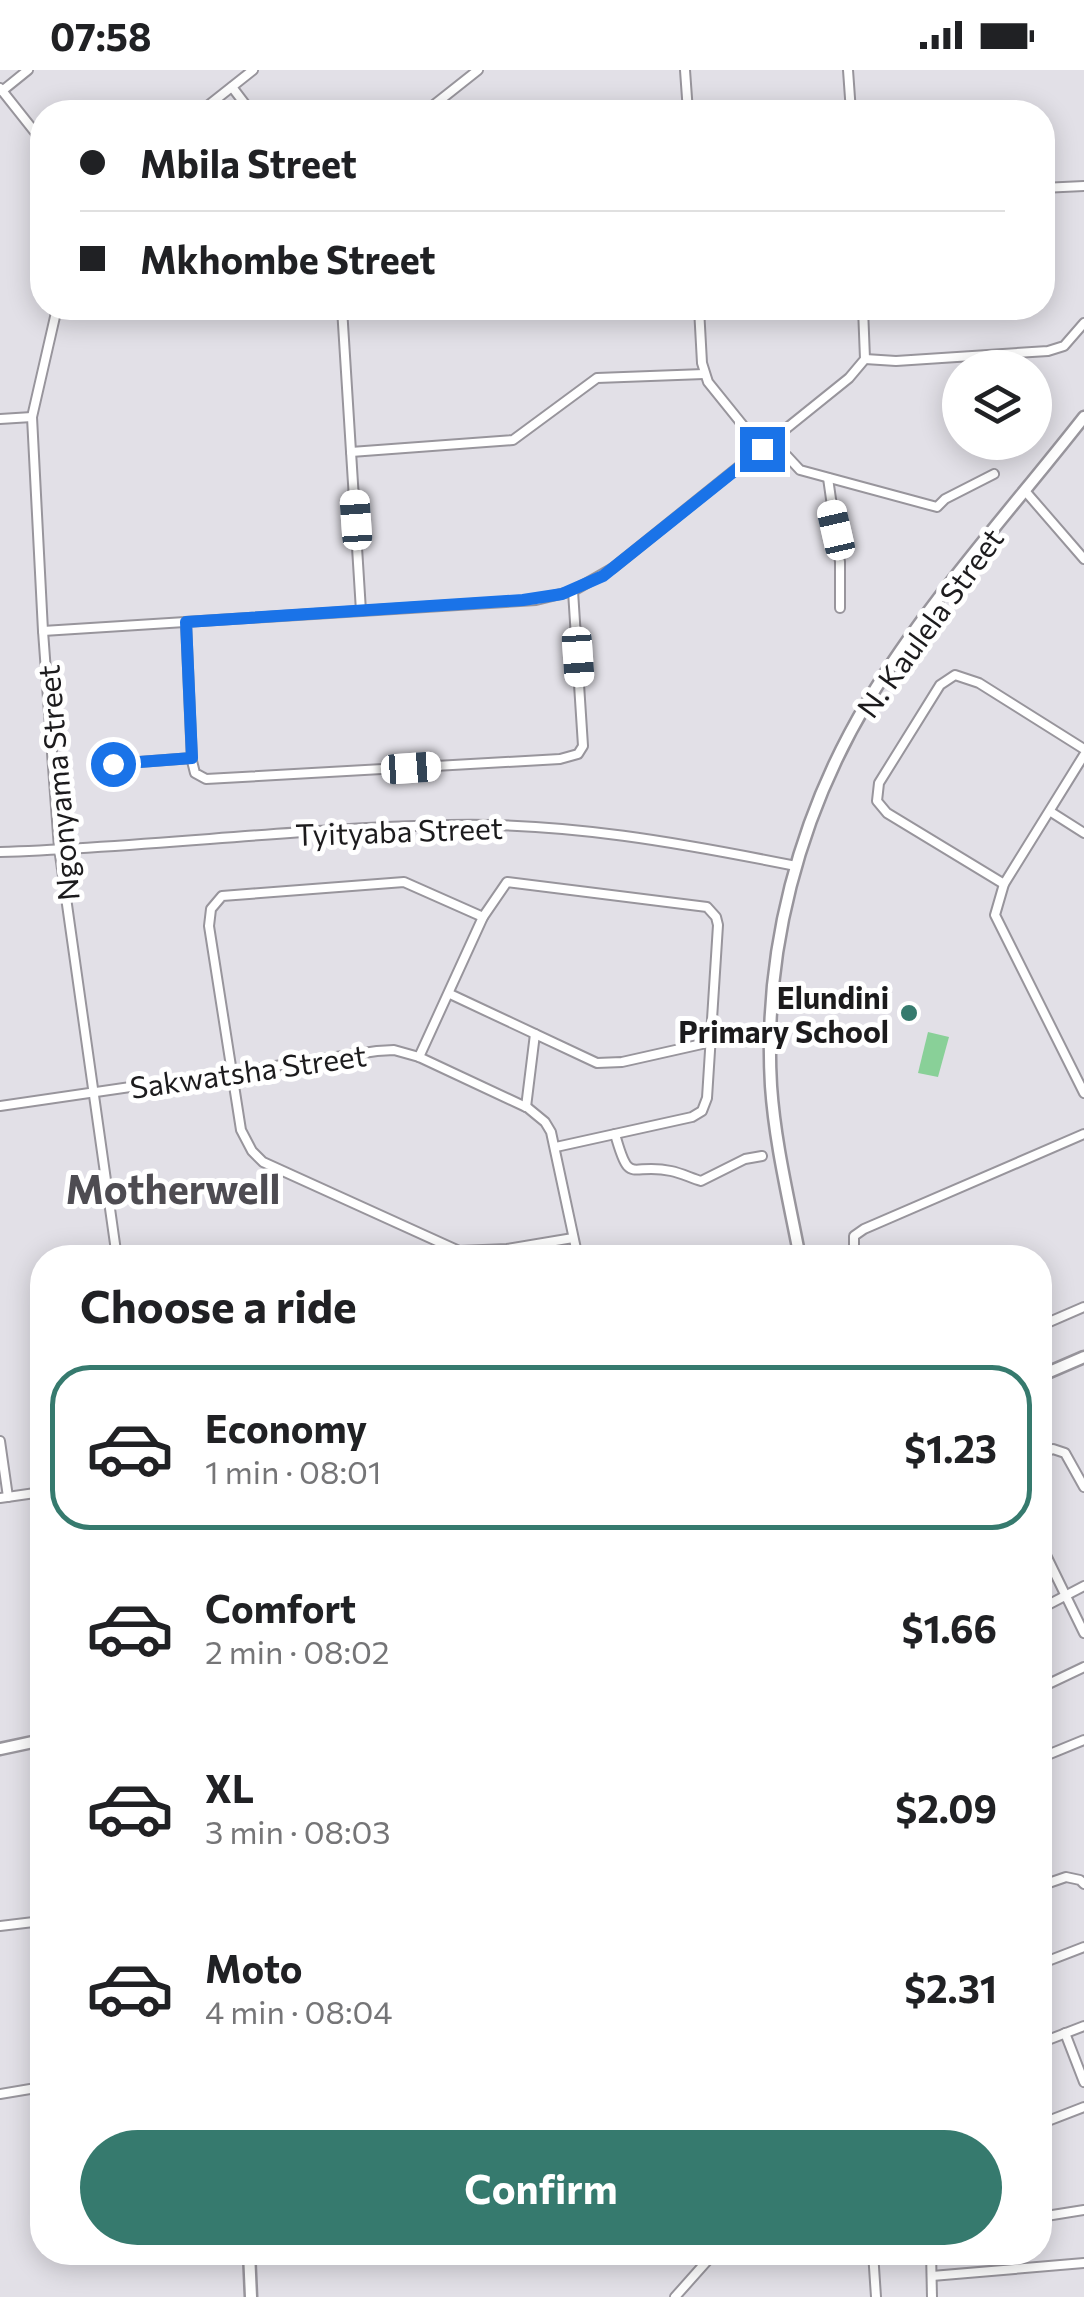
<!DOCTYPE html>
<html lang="en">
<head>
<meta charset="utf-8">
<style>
  :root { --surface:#fff; --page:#f2f2f2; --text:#202124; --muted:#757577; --line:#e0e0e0; --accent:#367a6e }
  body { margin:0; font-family:Commissioner,sans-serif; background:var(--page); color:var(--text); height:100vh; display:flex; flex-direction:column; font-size:38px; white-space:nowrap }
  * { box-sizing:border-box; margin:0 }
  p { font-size:32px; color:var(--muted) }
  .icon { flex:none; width:55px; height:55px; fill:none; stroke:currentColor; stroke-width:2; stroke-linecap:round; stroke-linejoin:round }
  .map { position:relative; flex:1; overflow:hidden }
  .side { position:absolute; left:30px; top:1175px; width:1022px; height:1020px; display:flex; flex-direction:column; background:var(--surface); border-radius:40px; box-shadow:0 5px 25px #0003 }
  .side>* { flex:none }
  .guide { position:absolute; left:30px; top:30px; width:1025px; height:220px; border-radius:40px; box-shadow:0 5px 25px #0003; display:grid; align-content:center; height:220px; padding:0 50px; background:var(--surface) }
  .fabs { position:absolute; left:942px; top:280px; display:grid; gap:20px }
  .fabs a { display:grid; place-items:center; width:110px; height:110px; border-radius:50%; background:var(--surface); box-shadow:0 5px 25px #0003; font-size:50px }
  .end { position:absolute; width:45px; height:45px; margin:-22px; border:12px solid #1a73e8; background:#fff; box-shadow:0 0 0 5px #fff }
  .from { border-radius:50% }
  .car { position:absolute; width:30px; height:60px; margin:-30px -15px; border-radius:12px; box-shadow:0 0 8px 2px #0007; background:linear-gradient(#fff 24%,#345 0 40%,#fff 0 76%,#345 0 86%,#fff 0) }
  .guide b { display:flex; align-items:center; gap:35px; height:95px; font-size:38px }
  .guide b+b { border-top:2px solid var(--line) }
  .guide i { width:25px; height:25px; background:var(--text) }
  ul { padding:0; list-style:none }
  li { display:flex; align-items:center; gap:30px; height:165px; margin:0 20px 15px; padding:0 30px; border:5px solid transparent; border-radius:40px }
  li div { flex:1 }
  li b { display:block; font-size:38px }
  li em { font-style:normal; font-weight:700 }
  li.active { border-color:var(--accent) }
  li>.icon { width:90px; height:90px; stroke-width:1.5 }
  h2 { padding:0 50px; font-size:45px; line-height:120px }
  .action { display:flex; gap:20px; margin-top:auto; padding:20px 50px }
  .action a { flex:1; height:115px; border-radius:60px; background:var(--accent); color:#fff; font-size:40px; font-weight:700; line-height:115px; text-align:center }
  .status { display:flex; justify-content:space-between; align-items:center; height:70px; padding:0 50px; background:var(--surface); direction:ltr }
  .status svg { height:28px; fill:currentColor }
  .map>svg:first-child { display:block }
  .green { fill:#89d098 }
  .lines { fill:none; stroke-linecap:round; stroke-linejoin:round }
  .minor-casing { stroke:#98959c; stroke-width:12 }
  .tertiary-casing { stroke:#98959c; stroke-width:15 }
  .minor { stroke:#fff; stroke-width:8 }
  .tertiary { stroke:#fff; stroke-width:10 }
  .route { stroke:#1a73e8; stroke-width:12 }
  .poi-dot { fill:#367a6e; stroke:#fff; stroke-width:4 }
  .labels { text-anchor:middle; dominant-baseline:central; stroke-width:10; stroke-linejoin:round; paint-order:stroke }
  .street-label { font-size:30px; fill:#1c1b1d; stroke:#fff }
  .poi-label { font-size:30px; font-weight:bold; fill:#1c1b1d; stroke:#fff; text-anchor:end }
  .district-label { font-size:40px; font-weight:bold; fill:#4e4c52; stroke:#fff }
</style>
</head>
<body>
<div class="status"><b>07:58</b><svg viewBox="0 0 49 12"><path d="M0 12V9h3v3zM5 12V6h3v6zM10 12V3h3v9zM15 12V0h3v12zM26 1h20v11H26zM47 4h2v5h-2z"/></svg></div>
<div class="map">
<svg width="1084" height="2227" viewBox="0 0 1084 2227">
  <rect width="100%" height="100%" fill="#e2e0e7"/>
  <polygon class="green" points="928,962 949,967 938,1007 918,1003"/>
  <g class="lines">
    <defs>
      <g id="minor">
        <polyline points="685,0 688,42"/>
        <polyline points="848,0 851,42"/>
        <polyline points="232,17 251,42"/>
        <polyline points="0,18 42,71"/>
        <polyline points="2,21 28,0"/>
        <polyline points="200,42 253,0"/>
        <polyline points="425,42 478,0"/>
        <polyline points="1042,118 1084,116"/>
        <polyline points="57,238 32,347 43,561 59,778 117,1188"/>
        <polyline points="342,238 361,541"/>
        <polyline points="699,238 702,293 708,312 762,379 787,386 800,400 937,437 945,429 994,404"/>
        <polyline points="865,289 896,291 1048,281 1064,276 1084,253"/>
        <polyline points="0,349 32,347"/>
        <polyline points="351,382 513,370 597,308 704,304"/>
        <polyline points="828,408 840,492 840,538"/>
        <polyline points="1026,422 1084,489"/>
        <polyline points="186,552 192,691 195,703 206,709 560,689 578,684 583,676 573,521"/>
        <polyline points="43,561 536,530 573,521 613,498 849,308 865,289 863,238"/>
        <polyline points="1084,685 1004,814 995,845 1084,1023"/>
        <polyline points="113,694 192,688"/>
        <polyline points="1051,742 1084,763"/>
        <path d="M0 782C150 777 299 758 449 755 566 752 681 773 796 796"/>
        <polyline points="1004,814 887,743 877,731 879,713 940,615 955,605 979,613 1084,679"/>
        <polyline points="483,847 404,812 222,826 211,839 209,856 241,1060 252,1081 263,1092 459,1181 507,1179 573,1168"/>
        <polyline points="450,924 597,993 622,992 711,972"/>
        <polyline points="419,987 483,847 507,812 707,837 716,847 718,855 707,1028 702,1041 692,1047 556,1077"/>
        <polyline points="0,1036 377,981 394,980 419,987 528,1038 545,1052 551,1062 578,1188"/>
        <polyline points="526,1037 535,964"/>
        <path d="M615 1064C630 1118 630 1092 671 1101 681 1103 691 1108 701 1111L745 1089 762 1086"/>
        <polyline points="854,1188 854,1166 864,1159 1084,1064"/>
        <polyline points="1040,1256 1084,1237"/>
        <polyline points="0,1371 8,1427"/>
        <polyline points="1040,1384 1053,1379 1065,1383 1084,1417"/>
        <polyline points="0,1428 42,1422"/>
        <polyline points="1040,1473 1084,1563"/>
        <polyline points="1040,1539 1084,1516"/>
        <polyline points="1040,1618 1084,1597"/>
        <polyline points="1040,1688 1084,1670"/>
        <polyline points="1040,1816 1066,1807 1080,1810 1084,1814"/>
        <polyline points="0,1856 42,1851"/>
        <polyline points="1040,1894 1084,1877"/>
        <polyline points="1065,1963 1084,2012"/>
        <polyline points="1040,1973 1084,1956"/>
        <polyline points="0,2024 42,2017"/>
        <polyline points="1040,2054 1084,2037"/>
        <polyline points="1040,2147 1084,2140"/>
        <polyline points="873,2182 876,2227"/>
        <polyline points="931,2182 932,2227"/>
        <polyline points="932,2206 1084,2193"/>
        <polyline points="675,2227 715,2182"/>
      </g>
      <g id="tertiary">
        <path d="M800 1188C789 1130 775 1074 771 1016 763 881 799 746 868 631 928 531 1012 439 1084 347"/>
        <polyline points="1040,1306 1084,1287"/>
        <polyline points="0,1679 42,1670"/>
        <polyline points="249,2182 251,2227"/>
      </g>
    </defs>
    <use href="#minor" class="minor-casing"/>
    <use href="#tertiary" class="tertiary-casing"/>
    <use href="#minor" class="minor"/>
    <use href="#tertiary" class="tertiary"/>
  </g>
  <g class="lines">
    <polyline class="route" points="113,694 192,688 186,552 523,530 562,524 603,506 762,379"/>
  </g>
  <circle class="poi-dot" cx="909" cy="943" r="10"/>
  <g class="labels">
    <g class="street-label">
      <text transform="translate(929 552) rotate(-54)">N. Kaulela Street</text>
      <text transform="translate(57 713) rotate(-95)">Ngonyama Street</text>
      <text transform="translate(399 760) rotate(-2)">Tyityaba Street</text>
      <text transform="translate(248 1000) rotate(-8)">Sakwatsha Street</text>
    </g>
    <g class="poi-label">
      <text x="889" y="926">Elundini<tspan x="889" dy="34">Primary School</tspan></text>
    </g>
    <g class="district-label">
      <text x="173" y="1117">Motherwell</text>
    </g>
  </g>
</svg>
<div class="fabs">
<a><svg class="icon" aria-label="layers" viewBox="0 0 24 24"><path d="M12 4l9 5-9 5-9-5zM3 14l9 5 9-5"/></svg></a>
</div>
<i class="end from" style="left:113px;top:694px"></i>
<i class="end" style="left:762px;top:379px"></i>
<i class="car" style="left:356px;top:450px;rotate:356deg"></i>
<i class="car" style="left:836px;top:460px;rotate:347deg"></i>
<i class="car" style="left:578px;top:587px;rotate:176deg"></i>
<i class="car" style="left:411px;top:698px;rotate:86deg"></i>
<div class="guide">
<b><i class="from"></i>Mbila Street</b>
<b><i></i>Mkhombe Street</b>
</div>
<section class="side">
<h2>Choose a ride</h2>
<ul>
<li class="active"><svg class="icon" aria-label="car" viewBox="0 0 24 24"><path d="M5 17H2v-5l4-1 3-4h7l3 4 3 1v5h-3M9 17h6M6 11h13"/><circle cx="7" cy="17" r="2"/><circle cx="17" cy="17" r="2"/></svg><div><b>Economy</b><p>1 min · 08:01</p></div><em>$1.23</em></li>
<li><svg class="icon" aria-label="car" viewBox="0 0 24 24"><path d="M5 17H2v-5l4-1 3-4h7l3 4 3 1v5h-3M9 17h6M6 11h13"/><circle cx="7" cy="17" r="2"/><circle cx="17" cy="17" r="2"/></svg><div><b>Comfort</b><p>2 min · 08:02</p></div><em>$1.66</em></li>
<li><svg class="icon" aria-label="car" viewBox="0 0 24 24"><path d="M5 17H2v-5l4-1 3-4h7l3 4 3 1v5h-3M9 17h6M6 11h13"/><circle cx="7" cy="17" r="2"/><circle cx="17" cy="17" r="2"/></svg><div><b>XL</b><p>3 min · 08:03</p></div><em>$2.09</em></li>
<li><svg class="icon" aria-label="car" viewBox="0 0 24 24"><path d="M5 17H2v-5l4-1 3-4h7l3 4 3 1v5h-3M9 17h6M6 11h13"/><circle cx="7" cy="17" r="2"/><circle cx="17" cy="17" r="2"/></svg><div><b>Moto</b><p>4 min · 08:04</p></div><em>$2.31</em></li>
</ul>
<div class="action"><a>Confirm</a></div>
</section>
</div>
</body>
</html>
